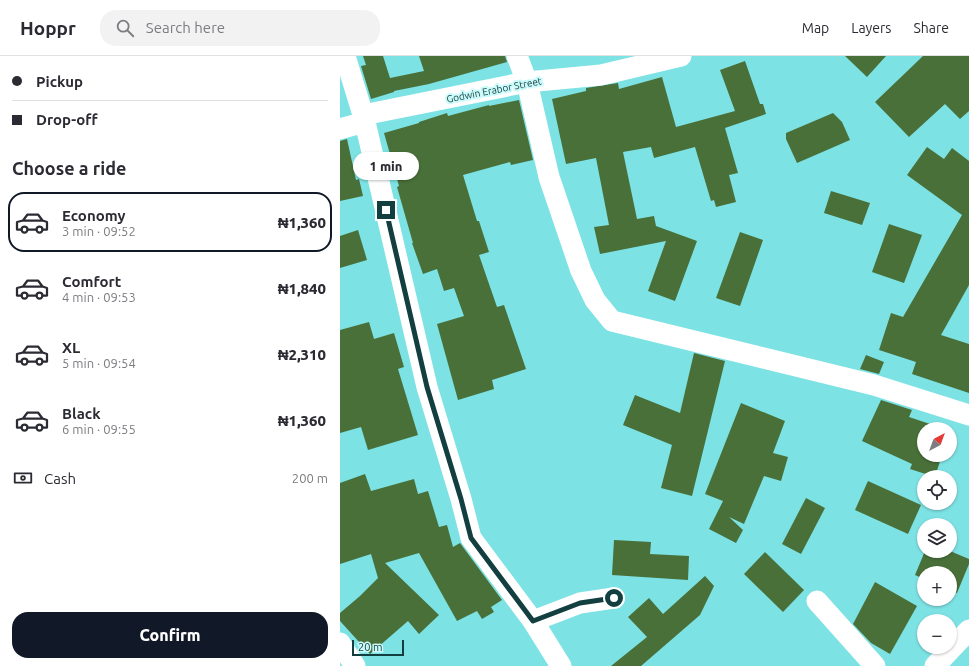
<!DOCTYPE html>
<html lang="en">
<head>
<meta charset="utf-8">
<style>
  :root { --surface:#fff; --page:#f2f2f3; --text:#2b2b33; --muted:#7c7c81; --line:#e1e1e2; --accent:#111827 }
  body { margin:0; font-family:Ubuntu,sans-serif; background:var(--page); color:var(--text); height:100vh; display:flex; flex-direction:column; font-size:15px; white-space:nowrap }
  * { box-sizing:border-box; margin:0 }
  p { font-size:13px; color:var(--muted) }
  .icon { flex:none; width:22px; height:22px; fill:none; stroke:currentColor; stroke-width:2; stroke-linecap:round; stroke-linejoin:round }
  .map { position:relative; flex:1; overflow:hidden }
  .side { display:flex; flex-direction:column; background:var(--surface); width:340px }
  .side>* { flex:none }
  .banner { display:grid; align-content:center; height:88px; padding:0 12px; background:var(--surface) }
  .needle { width:26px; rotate:41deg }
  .fabs { position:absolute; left:577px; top:366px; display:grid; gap:8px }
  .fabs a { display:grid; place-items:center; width:40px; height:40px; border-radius:50%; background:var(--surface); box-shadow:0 1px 3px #0004; font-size:20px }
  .scale { position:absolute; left:12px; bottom:10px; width:52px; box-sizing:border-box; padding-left:4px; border:2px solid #133f40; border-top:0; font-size:11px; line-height:14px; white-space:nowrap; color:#133f40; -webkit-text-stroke:3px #cbfafb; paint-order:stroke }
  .end { position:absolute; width:18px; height:18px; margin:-9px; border:5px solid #133f40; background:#fff; box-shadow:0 0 0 2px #fff }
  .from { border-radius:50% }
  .bubble { position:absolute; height:28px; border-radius:14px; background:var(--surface); box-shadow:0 1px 3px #0004; font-size:13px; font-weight:800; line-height:28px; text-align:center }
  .banner b { display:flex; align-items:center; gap:14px; height:38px; font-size:15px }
  .banner b+b { border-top:1px solid var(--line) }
  .banner i { width:10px; height:10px; background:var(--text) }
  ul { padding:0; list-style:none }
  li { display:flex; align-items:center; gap:12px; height:60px; margin:0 8px 6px; padding:0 4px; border:2px solid transparent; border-radius:16px }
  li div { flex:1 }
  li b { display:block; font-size:15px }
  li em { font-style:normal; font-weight:800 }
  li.on { border-color:var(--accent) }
  li>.icon { width:36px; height:36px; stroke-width:1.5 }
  h2 { padding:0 12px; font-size:18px; line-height:48px }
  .pay { display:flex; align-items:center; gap:10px; height:44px; padding:0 12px; font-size:15px }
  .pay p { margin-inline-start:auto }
  .action { display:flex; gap:8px; margin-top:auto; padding:8px 12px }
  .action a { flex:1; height:46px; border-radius:16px; background:var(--accent); color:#fff; font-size:16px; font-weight:800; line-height:46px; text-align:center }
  header { display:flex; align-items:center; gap:24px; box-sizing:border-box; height:56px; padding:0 20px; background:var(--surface); border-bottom:1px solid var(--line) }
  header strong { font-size:19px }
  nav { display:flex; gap:22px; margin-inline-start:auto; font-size:14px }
  .search { width:280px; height:36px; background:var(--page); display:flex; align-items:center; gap:10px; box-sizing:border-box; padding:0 14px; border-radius:16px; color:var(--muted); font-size:15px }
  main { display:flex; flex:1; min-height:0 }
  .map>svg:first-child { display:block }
  .building { fill:#497038 }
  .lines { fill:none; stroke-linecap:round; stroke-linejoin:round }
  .minor { stroke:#fff; stroke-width:21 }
  .route { stroke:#133f40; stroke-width:5 }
  .labels { text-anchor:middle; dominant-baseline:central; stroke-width:4; stroke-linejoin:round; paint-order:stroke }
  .street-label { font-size:10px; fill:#133f40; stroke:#cbfafb }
</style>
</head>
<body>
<header>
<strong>Hoppr</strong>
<div class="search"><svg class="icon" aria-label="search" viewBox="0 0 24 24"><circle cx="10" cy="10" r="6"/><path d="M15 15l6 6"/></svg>Search here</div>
<nav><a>Map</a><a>Layers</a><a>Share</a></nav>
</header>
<main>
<section class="side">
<div class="banner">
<b><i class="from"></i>Pickup</b>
<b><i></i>Drop-off</b>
</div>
<h2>Choose a ride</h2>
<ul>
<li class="on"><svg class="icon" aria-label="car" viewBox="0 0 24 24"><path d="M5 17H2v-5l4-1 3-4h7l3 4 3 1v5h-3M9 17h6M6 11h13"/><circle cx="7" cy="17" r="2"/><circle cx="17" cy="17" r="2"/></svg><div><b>Economy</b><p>3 min · 09:52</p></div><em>₦1,360</em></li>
<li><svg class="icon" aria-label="car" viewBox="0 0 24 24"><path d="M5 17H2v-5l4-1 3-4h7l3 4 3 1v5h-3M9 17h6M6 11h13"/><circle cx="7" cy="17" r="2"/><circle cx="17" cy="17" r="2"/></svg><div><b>Comfort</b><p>4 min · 09:53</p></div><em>₦1,840</em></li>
<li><svg class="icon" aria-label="car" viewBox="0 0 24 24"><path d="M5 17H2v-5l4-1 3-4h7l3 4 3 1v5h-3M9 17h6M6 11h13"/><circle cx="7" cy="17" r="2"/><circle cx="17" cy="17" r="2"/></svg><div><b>XL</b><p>5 min · 09:54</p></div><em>₦2,310</em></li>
<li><svg class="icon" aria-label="car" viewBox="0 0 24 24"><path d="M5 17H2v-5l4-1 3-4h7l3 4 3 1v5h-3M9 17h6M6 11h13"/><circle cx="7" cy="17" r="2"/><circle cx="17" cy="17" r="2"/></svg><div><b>Black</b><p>6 min · 09:55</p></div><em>₦1,360</em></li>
</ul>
<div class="pay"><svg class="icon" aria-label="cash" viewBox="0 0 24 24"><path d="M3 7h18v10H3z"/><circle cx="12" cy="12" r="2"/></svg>Cash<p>200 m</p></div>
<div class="action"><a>Confirm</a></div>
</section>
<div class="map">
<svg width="629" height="610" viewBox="0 0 629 610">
  <rect width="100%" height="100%" fill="#7de2e4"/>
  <g class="building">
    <polygon points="23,0 43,0 50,22 84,15 79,0 165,0 167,6 89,28 54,35 54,36 31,43 21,10 26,9"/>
    <polygon points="505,0 546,0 527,21"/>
    <polygon points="583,0 629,0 629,55 620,63 605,48 569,81 535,46"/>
    <polygon points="405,5 420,48 423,48 426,58 385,72 398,117 389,119 396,146 376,151 374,144 371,145 355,91 314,102 311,91 283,96 297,163 314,160 316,170 357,185 335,245 308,235 326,185 260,198 254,171 269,169 256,102 226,108 212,43 246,35 246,32 278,27 279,33 322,21 336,71 395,55 380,14"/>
    <polygon points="179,44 193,104 171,109 170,106 123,119 137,165 139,165 149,196 139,199 157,251 164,249 186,313 152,324 154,333 118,344 97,268 124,260 114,232 104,235 97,213 83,218 72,187 73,187 57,131 59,130 44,77 79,67 79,66 107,57 108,60 149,49 149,50"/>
    <polygon points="493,57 502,66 510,84 457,107 446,83 446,77"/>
    <polygon points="7,83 16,124 19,123 23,140 0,145 0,85"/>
    <polygon points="587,91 604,103 612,92 629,105 629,229 601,279 629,288 629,337 572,318 576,306 539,294 551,257 563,261 622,159 567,119"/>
    <polygon points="491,135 530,147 522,169 484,157"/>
    <polygon points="549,168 582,179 564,227 532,216"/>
    <polygon points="18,174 27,204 0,212 0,180"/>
    <polygon points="400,176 423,184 400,250 376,242"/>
    <polygon points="29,266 34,283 54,277 64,311 58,313 78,379 28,394 21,371 0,377 0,274"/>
    <polygon points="354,297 385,305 352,440 321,432 332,389 283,369 295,339 340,357"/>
    <polygon points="526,299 544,306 539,318 520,313"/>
    <polygon points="541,344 572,354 569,361 605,373 584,373 584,399 602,399 595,421 570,413 572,408 522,385"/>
    <polygon points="401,347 445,365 433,397 448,401 441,425 424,420 404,468 389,461 403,474 396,487 369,473 383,445 365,438"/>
    <polygon points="25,418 31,435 74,423 78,438 88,435 99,471 107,469 113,491 120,487 162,544 151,551 154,556 142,563 137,555 117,565 79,497 45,507 99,559 79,578 68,565 30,598 0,565 0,557 20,540 38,522 31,498 0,508 0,427"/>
    <polygon points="528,425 581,449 568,478 515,454"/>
    <polygon points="466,442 485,452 461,498 442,488"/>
    <polygon points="274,484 311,486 310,498 349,500 348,524 272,519"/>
    <polygon points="585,495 610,495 629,503 629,508 617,537 610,534 610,517 584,517 584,523 575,519"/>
    <polygon points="425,496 464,534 443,556 404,518"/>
    <polygon points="365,520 374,530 360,559 301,610 271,610 307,581 288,561 309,542 323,558"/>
    <polygon points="535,526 577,550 550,598 531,587 513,568"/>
  </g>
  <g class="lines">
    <g class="minor">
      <polyline points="5,0 23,59"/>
      <polyline points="177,0 187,26 209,121 241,215 255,244 272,265 534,329 629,359"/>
      <polyline points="25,66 87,331 121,443 131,482 193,565 221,610"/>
      <polyline points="0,73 25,66 23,59 187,26 261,19 341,0"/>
      <polyline points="477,545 535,610"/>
      <polyline points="193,565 240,547 274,542"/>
      <polyline points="0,587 15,610"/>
      <polyline points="595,610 629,574"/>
    </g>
  </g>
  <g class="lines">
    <polyline class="route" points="46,154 87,331 121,443 131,482 193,565 240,547 274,542"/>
  </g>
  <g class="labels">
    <g class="street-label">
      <text transform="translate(154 34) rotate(-11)">Godwin Erabor Street</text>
    </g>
  </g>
</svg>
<div class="fabs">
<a><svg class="needle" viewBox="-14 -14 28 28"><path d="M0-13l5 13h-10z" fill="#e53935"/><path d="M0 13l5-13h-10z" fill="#7c7c81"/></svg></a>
<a><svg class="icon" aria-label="locate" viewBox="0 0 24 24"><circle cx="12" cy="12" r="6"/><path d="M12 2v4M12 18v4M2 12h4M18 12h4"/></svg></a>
<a><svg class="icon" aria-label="layers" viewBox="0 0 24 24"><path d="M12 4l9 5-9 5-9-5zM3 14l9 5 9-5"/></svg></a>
<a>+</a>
<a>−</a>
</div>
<div class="scale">20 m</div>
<i class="end from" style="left:274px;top:542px"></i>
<i class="end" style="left:46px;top:154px"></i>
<div class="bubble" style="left:13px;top:96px;width:66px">1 min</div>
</div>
</main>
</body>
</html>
